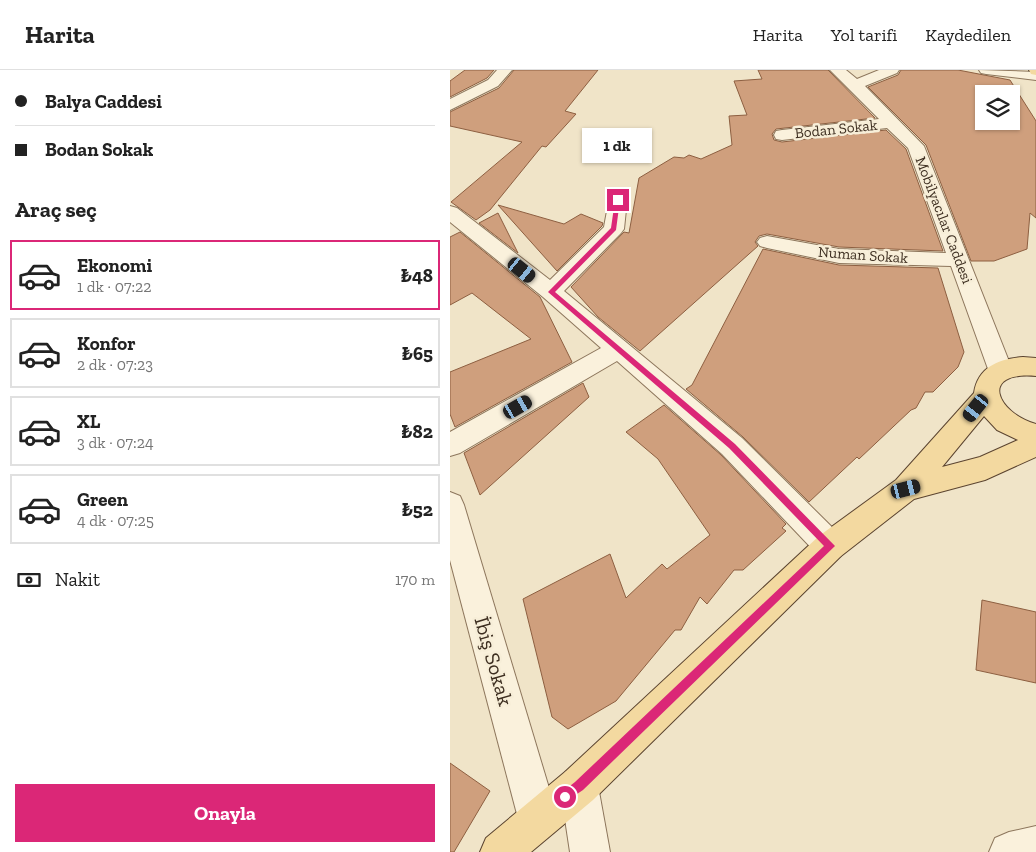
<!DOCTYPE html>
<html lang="tr">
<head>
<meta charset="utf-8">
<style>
  :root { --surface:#fff; --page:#f2f2f2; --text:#222; --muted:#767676; --line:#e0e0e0; --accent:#db2777 }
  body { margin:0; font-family:"Zilla Slab",serif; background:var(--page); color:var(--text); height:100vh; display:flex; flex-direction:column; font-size:19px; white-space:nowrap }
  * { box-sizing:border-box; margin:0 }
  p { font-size:16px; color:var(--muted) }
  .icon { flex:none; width:28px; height:28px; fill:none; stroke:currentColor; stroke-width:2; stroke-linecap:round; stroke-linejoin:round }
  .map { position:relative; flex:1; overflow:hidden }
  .side { display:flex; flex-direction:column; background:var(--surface); width:450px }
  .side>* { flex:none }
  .banner { display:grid; align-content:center; height:110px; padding:0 15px; background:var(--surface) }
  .fabs { position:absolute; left:525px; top:15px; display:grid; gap:10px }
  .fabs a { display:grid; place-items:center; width:45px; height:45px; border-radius:0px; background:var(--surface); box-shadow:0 1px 4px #0004; font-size:25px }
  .end { position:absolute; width:22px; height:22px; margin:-11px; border:6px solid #db2777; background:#fff; box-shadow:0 0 0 2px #fff }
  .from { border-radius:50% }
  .bubble { position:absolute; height:35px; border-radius:0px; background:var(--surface); box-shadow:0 1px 4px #0004; font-size:16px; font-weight:800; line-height:35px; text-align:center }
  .car { position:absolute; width:15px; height:30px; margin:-15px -8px; border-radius:6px; box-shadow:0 0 4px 1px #0007; background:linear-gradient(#222 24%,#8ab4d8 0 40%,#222 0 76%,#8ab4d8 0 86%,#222 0) }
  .banner b { display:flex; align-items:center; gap:18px; height:48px; font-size:19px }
  .banner b+b { border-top:1px solid var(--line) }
  .banner i { width:12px; height:12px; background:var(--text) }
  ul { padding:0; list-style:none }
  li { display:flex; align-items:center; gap:15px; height:70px; margin:0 10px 8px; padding:0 5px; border:2px solid var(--line); border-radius:0px }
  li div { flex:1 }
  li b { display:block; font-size:19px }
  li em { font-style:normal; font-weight:800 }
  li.selected { border-color:var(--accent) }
  li>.icon { width:45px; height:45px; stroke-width:1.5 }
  h2 { padding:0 15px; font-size:22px; line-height:60px }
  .pay { display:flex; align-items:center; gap:12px; height:55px; padding:0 15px; font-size:19px }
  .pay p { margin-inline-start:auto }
  .action { display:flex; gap:10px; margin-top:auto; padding:10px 15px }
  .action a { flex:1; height:58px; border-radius:0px; background:var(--accent); color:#fff; font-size:20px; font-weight:800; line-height:58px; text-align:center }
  header { display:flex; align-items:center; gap:30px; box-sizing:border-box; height:70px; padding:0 25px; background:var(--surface); border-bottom:1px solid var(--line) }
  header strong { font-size:24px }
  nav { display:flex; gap:28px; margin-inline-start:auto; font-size:18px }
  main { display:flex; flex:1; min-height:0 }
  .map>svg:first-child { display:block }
  .building { fill:#cf9f7d; stroke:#8d5f41; fill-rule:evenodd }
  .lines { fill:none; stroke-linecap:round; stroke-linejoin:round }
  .minor-casing { stroke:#8d765c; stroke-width:2 }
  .major-casing { stroke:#5b4430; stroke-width:2 }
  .minor { fill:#faf1dc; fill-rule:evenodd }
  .major { fill:#f3d9a0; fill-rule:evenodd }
  .route { fill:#db2777 }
  .labels { text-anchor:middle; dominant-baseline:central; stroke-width:5; stroke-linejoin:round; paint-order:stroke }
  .far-street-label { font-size:15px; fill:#3d2e20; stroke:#f7eed8 }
  .near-street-label { font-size:21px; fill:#3d2e20; stroke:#f7eed8 }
</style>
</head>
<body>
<header>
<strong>Harita</strong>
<nav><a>Harita</a><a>Yol tarifi</a><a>Kaydedilen</a></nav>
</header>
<main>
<section class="side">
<div class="banner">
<b><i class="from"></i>Balya Caddesi</b>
<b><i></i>Bodan Sokak</b>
</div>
<h2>Araç seç</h2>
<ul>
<li class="selected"><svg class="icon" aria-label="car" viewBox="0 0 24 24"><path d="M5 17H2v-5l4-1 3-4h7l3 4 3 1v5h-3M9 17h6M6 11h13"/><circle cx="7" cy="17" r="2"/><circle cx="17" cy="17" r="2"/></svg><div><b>Ekonomi</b><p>1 dk · 07:22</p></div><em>₺48</em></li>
<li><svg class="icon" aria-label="car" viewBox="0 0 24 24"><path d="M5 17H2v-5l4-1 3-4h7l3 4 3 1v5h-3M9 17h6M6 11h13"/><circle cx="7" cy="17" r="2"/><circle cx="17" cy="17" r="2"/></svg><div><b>Konfor</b><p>2 dk · 07:23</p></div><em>₺65</em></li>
<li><svg class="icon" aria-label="car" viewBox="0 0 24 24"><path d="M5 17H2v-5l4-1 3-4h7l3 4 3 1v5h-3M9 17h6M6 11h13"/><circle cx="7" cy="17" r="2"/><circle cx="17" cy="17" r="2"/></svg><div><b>XL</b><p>3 dk · 07:24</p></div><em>₺82</em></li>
<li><svg class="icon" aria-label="car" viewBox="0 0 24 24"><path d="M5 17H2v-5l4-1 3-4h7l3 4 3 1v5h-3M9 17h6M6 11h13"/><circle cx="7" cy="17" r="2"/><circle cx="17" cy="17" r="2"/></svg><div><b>Green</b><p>4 dk · 07:25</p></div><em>₺52</em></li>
</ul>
<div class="pay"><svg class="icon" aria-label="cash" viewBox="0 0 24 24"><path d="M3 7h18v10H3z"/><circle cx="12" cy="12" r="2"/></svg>Nakit<p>170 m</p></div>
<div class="action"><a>Onayla</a></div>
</section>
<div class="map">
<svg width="586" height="782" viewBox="0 0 586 782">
  <rect width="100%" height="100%" fill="#f0e4c8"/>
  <g class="building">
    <polygon points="15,0 44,0 37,8 0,27 0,11"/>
    <polygon points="64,0 148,0 115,41 126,44 96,77 92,76 40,140 26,150 1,132 72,72 0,56 0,42 49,18"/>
    <polygon points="308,0 378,0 425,48 326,59 322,64 324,70 332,72 436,60 456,79 493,181 389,177 317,164 309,166 305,172 308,176 190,281 148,247 121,217 174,162 179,163 189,108 224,87 234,88 239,85 251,89 282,75 279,46 297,45 284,11 312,9"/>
    <path d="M451 0H508L560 10 586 51V148L580 143 577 179 544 191H521L476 75 418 17 448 5ZM534 24H561V51H534Z"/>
    <polygon points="48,135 114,154 131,144 153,153 152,156 107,201"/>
    <polygon points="48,143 68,183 29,153"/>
    <polygon points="10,162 90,227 122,292 5,357 0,344 0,302 81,269 22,223 0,235 0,167"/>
    <polygon points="313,179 389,195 488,198 514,282 508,297 483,322 475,322 466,338 461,340 409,389 407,387 359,432 293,367 236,319 242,315"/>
    <polygon points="133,313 139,327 30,425 14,383"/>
    <polygon points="214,335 271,385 336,454 332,458 336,461 293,500 284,500 257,534 250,527 231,560 225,560 166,631 118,659 102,647 73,529 160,484 176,528 212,494 217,499 260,465 208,389 176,362"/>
    <polygon points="532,530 586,542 586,613 526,600"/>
    <polygon points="0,693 40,721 4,782 0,782"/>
  </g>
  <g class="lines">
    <defs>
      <g id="minor">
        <polygon points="47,0 62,0 48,16 0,40 0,29 38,10"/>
        <polygon points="380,0 396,0 407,9 429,0 449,0 447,3 415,16 474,76 562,299 559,305 550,308 541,305 538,299 501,196 389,193 317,178 310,176 307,172 310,168 317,166 389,179 496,183 458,78 437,58 332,70 326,69 324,65 326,61 332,60 429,49"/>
        <polygon points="529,0 586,2 586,10 536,4 531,3"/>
        <polygon points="168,124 175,126 177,130 174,159 171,163 114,221 292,368 391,466 395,476 391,486 380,490 369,486 272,384 167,291 10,383 0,386 0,362 151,278 93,227 0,152 0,136 7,138 100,210 154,157 159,130 161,126"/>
        <polygon points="0,422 10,426 14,435 108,748 102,762 88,768 74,762 68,748 0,490"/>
        <polygon points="129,697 143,702 148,716 160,782 120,782 110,716 115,702"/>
        <polygon points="586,756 586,782 539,782 545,768 559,762"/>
      </g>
      <g id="major">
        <polygon points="579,0 586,0 586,5 581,4"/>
        <path d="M573 287 586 288V306C528 301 547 343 586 354V387L535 410 464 429 391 486 143 730 81 782H30L36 768 115 702 369 466 446 410 524 323C528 296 550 289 573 287ZM534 346 547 360 568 370 530 387 492 397Z"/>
      </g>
    </defs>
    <use href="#minor" class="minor-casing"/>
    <use href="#major" class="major-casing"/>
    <use href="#minor" class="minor"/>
    <use href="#major" class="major"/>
  </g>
  <polygon class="route" points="168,128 170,130 166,160 105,222 285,374 385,476 133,720 115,732 111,731 109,727 111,723 125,712 374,476 279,378 98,222 161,158 165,130"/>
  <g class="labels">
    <g class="far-street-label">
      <text transform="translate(386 59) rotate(-6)">Bodan Sokak</text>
      <text transform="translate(494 150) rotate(69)">Mobilyacılar Caddesi</text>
      <text transform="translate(413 185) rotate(4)">Numan Sokak</text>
    </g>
    <g class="near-street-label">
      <text transform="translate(44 591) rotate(74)">İbiş Sokak</text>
    </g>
  </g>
</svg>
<div class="fabs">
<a><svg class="icon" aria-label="layers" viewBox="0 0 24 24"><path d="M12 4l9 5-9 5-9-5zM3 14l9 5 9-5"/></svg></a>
</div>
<i class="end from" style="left:115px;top:727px"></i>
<i class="end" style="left:168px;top:130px"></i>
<div class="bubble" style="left:132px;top:58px;width:70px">1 dk</div>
<i class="car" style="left:72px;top:200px;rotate:129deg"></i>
<i class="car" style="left:68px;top:337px;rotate:60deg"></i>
<i class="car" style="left:526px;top:338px;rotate:219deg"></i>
<i class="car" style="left:456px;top:419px;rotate:76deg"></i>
</div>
</main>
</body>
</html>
